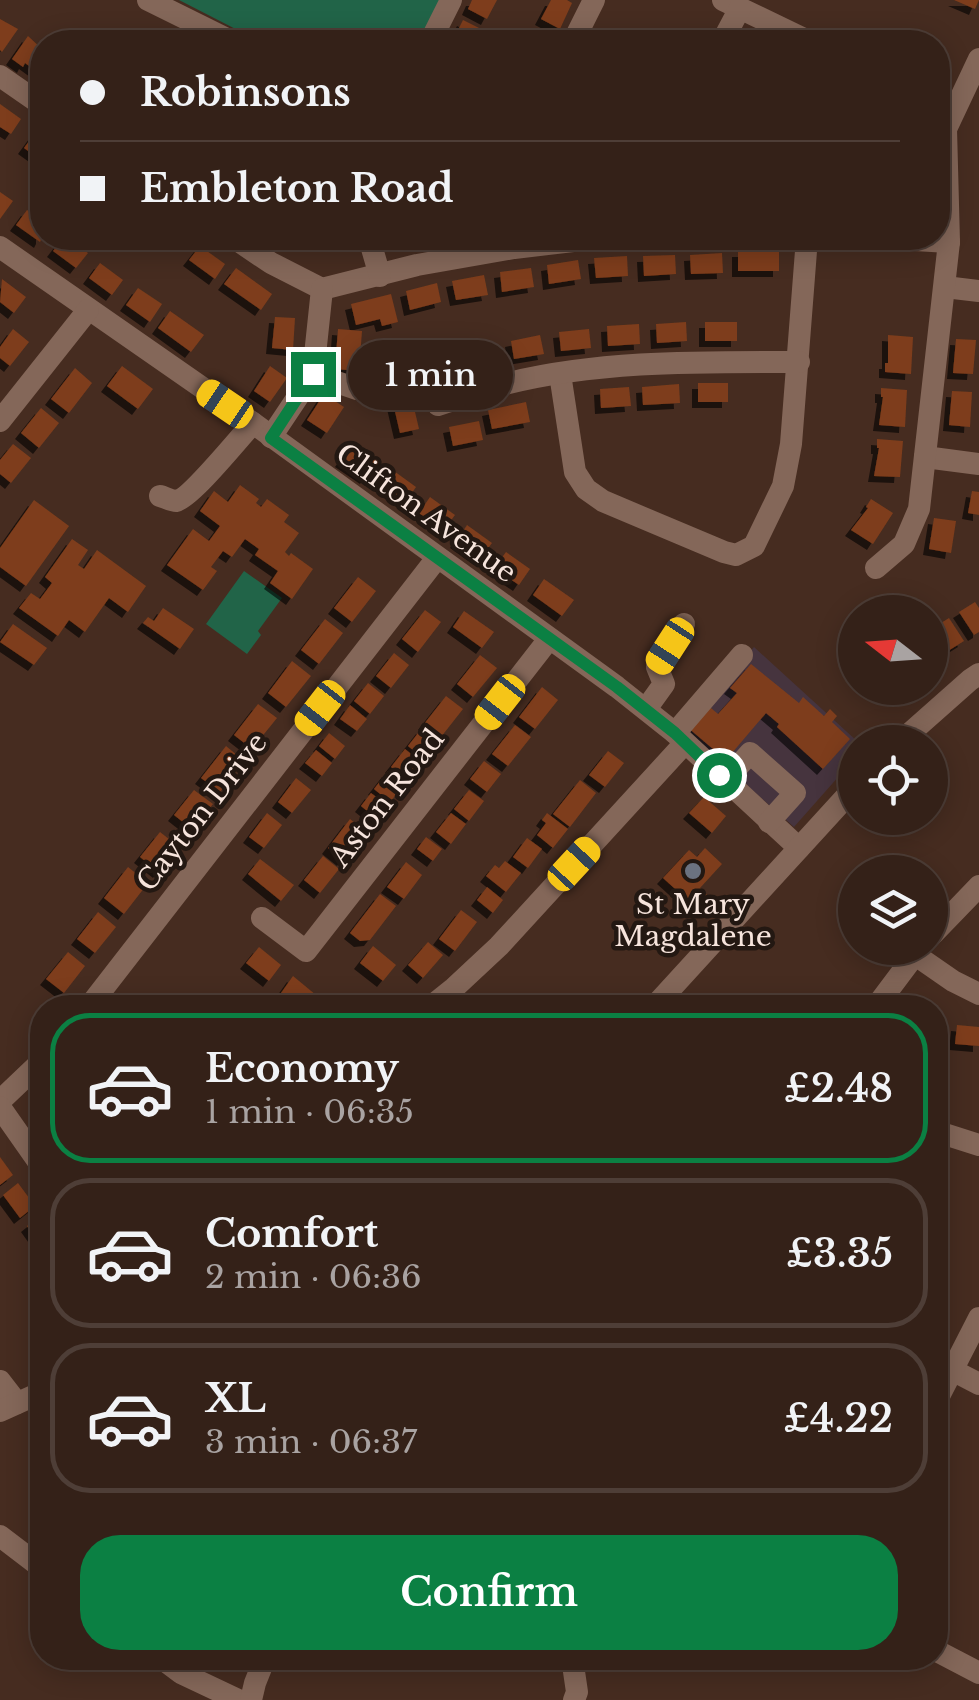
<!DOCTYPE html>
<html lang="en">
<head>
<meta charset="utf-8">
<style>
  :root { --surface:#342118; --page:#3c2921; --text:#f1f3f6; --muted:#a9a3a2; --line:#4e3e37; --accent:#0b8043 }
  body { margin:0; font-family:"Libre Baskerville",serif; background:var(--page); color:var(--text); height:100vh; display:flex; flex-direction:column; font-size:38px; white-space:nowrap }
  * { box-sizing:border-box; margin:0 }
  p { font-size:32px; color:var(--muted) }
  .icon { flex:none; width:55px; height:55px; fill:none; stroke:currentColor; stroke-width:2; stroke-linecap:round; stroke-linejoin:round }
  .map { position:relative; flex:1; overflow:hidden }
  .details { position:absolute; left:30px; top:995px; width:918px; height:675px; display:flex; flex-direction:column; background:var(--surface); border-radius:40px; box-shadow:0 5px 25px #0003,0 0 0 2px var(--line) }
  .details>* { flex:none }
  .hud { position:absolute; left:30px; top:30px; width:920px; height:220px; border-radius:40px; box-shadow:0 5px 25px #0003,0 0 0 2px var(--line); display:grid; align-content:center; height:220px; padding:0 50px; background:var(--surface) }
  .needle { width:65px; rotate:287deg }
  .buttons { position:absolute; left:838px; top:595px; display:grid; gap:20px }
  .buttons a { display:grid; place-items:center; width:110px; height:110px; border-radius:50%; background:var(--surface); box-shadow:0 5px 25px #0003,0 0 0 2px var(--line); font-size:50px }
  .end { position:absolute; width:45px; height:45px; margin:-22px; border:12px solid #0b8043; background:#fff; box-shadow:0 0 0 5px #fff }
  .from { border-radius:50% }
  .bubble { position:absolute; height:70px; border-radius:35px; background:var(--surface); box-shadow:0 5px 25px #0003,0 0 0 2px var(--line); font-size:32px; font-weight:600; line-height:70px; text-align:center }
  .car { position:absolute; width:30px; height:60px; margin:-30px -15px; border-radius:12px; box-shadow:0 0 8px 2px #0007; background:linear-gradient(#f5c518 24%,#345 0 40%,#f5c518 0 76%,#345 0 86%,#f5c518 0) }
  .hud b { display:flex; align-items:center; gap:35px; height:95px; font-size:38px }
  .hud b+b { border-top:2px solid var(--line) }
  .hud i { width:25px; height:25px; background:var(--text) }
  ul { padding:18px 0 0; list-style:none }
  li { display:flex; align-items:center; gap:30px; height:150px; margin:0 20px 15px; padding:0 30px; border:5px solid var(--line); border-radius:40px }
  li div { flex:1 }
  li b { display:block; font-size:38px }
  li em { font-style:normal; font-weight:600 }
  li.on { border-color:var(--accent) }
  li>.icon { width:90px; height:90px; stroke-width:1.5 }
  .action { display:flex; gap:20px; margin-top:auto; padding:20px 50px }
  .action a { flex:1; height:115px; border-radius:40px; background:var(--accent); color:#fff; font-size:40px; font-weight:600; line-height:115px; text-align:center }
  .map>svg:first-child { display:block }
  .commercial { fill:#46343e }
  .green { fill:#216448 }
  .building { fill:#7e3d1b; filter:url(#shadow) }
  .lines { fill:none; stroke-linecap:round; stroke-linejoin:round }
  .minor { stroke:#846759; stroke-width:22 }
  .route { stroke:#0b8043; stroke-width:12 }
  .worship-dot { fill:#6b7280; stroke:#231812; stroke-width:4 }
  .labels { text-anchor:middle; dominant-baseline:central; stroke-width:9; stroke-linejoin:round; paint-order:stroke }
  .street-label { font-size:28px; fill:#f6e4dc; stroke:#231812 }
  .poi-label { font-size:28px; fill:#f6e4dc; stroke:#231812 }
</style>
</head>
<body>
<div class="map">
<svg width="979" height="1700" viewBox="0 0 979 1700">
  <defs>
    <filter id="shadow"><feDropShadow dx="-6" dy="6" stdDeviation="0" flood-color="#0009"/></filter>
  </defs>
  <rect width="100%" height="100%" fill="#462c20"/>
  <polygon class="commercial" points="754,647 858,742 855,742 855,758 794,827 683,729"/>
  <g class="green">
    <polygon points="179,0 441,0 420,42 261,42"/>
    <polygon points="244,571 282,598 258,631 261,635 247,654 206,624"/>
  </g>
  <g class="building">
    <polygon points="472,0 497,0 487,19 468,9"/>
    <polygon points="551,0 567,0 572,3 560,29 541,19"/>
    <polygon points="954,0 979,0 975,9"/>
    <polygon points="0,19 18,29 2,52 0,50"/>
    <polygon points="463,20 483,30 476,42 452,42"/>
    <polygon points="28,36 42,49 42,80 34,74 36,71 25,63 23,67 12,59"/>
    <polygon points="0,104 21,119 11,134 0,127"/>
    <polygon points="35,133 42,139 42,161 24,148"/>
    <polygon points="0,192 13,201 0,219"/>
    <polygon points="27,210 42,221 42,238 40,242 16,225"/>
    <polygon points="63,238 67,238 88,253 76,268 53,251"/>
    <polygon points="200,246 225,264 215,279 189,260"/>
    <rect x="738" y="251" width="41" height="20"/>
    <polygon points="722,253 723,273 691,274 690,255"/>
    <polygon points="675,255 676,274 644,276 643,256"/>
    <polygon points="627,256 628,276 596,278 594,258"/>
    <polygon points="578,260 581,279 549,284 547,265"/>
    <polygon points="100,263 123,280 112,295 89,278"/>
    <polygon points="236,268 272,294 261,310 224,284"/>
    <polygon points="531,268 534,287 502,292 500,272"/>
    <polygon points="484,275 488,295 456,300 452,281"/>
    <polygon points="2,279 26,297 14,313 0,302"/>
    <polygon points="437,283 441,302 410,310 406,291"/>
    <polygon points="138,288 162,304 150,322 126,305"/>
    <polygon points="391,294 398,322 382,326 380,319 356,325 351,304"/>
    <polygon points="170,311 204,335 191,352 158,328"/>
    <polygon points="275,317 295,318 293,350 272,348"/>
    <polygon points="686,322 687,341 657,343 656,324"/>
    <rect x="705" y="322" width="32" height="19"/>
    <polygon points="639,324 640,344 608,346 607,326"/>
    <polygon points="13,329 29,342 10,366 0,358 0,347"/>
    <polygon points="338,329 362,331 359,371 335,369"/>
    <polygon points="589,329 591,348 561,351 559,332"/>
    <polygon points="540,335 544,354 514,359 511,341"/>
    <polygon points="888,335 913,337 911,374 885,372 885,363 888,363"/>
    <polygon points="956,339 976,340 973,374 953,373"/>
    <polygon points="495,345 497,363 468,367 465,349"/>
    <polygon points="445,348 449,367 420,374 416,355"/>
    <polygon points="122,366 153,389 138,409 107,386"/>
    <polygon points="270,366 287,378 270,402 254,391"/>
    <polygon points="75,368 92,383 69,413 51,399"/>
    <rect x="698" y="383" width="30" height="19"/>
    <polygon points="679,384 680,403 643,405 642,387"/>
    <polygon points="629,387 631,406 601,408 600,389"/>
    <polygon points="881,388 907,390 905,427 879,425 883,397 881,397"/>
    <polygon points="952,391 972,392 970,427 949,425"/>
    <polygon points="324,394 344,407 327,433 307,420"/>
    <polygon points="412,399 419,429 400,433 393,403"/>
    <polygon points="526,402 530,422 492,429 488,410"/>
    <polygon points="41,408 59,423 39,448 21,433"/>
    <polygon points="479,421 483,440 453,446 449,427"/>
    <polygon points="877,439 903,441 900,477 874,476 879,448 877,448"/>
    <polygon points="13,444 31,458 11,483 0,474 0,460"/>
    <polygon points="353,444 377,462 366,478 341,461"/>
    <polygon points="387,466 416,487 405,503 376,482"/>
    <polygon points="240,485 259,499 256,503 261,507 267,499 289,515 284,522 299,533 285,552 289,556 291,553 313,569 292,599 270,583 278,571 255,555 259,549 245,539 232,557 223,551 211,567 217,571 203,590 167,565 193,529 209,541 220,526 200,511 214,491 228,502"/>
    <polygon points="972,491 979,492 979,515 968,513"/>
    <polygon points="430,497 455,515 443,531 419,513"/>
    <polygon points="871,499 893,513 873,544 851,530 868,508 866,507"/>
    <polygon points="34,500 69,526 26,586 0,567 0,548"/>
    <polygon points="934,518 956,521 951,553 929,549"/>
    <polygon points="467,525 492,543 480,559 456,542"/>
    <polygon points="72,539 88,550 78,565 84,569 97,550 146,586 128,612 109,598 85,632 69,620 58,636 19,608 31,593 40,599 52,583 45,577"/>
    <polygon points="506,552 530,569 519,585 494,568"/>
    <polygon points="358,577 376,591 352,622 334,608"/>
    <polygon points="544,579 574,600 562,616 533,595"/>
    <polygon points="975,602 979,608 979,632 974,635 959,612"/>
    <polygon points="163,608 194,629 180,649 143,623 148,617 154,621"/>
    <polygon points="425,610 441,622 418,652 402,639"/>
    <polygon points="464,611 494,632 482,648 453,627"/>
    <polygon points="949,618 964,641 948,651 933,628"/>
    <polygon points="325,619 343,633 319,664 301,650"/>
    <polygon points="13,624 47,648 34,665 0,642"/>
    <polygon points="394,653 409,665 391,688 376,676"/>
    <polygon points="480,655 497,668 473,697 457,684"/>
    <polygon points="292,661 311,676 286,707 268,693"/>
    <polygon points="751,664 799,703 803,697 824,716 830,709 837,716 832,722 850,739 823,769 777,727 779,724 766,713 726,760 686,726 705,703 718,714 737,693 730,688"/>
    <polygon points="368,683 384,696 370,714 354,701"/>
    <polygon points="542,687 558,700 535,729 519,717"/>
    <polygon points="446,696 463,709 441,737 424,724"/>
    <polygon points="258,704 277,718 252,749 234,735"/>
    <polygon points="350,705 367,719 357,731 340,719"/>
    <polygon points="515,725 531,737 508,766 492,754"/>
    <polygon points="422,728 438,742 424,759 408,746"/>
    <polygon points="329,733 345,746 335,759 319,746"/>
    <polygon points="226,746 244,761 220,792 201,778"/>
    <polygon points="405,749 421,762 407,780 391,767"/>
    <polygon points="316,750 332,763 322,776 305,763"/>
    <polygon points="608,751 624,763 605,787 589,775"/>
    <polygon points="484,761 501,774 487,792 470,779"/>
    <polygon points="388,771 405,784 390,802 374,789"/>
    <polygon points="296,778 311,790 292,813 278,802"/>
    <polygon points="580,780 596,793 570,827 553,814"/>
    <polygon points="194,790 213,804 193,830 174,815"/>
    <polygon points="469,790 484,801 469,821 454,809"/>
    <polygon points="371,793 388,806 377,819 361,806"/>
    <polygon points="704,797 726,816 712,833 689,813"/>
    <polygon points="267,813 282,825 264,848 249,837"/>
    <polygon points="451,813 466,824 451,844 436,832"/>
    <polygon points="547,813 568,829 553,848 537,835 546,823 542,820"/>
    <polygon points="350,819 366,832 343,860 328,848"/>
    <polygon points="160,832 179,847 159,872 140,857"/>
    <polygon points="426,837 442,849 433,861 417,849"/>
    <polygon points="527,838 542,849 528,868 513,857"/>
    <polygon points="705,848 722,864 700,888 707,895 695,907 663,878 689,850 697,857"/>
    <polygon points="323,856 339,869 320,893 304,880"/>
    <polygon points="260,859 294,885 281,901 248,874"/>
    <polygon points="505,861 521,873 506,892 486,876 495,865 499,868"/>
    <polygon points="406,862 422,875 404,899 387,887"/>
    <polygon points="128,867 148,883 124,914 104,898"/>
    <polygon points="487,887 503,900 493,913 477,900"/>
    <polygon points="380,894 396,906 370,940 360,941 350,933"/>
    <polygon points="461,910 477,922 455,951 439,939"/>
    <polygon points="98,912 116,927 95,953 77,939"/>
    <polygon points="428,942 443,955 423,978 408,965"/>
    <polygon points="373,946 396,965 383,981 360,963"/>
    <polygon points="259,947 281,965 269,981 246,963"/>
    <polygon points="68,952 85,966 64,993 46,979"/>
    <polygon points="293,976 316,995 306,1008 300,1008 281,993"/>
    <polygon points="935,1016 944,1016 943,1035 935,1034"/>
    <polygon points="957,1025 979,1027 979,1046 955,1044"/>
    <polygon points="0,1157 13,1175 0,1185"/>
    <polygon points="18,1183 35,1206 20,1218 3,1195"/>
    <polygon points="42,1214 42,1247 27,1226"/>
  </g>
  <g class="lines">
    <g class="minor">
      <polyline points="148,0 233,42"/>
      <polyline points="723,0 810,42"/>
      <polyline points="430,42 451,0"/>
      <polyline points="573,42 594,0"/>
      <polyline points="722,42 740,8"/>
      <polyline points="0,76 42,105"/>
      <polyline points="234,238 271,263 322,289 417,265 514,248 599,238"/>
      <polyline points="369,238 380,276"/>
      <polyline points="880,238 949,242"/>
      <polyline points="0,247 253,423 617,687 675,733 799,848"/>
      <polyline points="945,287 979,291"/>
      <polyline points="313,374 357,389"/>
      <polyline points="560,374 575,472 586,489 603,501 724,552 736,555 754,546 783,486 791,444 807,238"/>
      <path d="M432 391 438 405C460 398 482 390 505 384 600 360 701 362 799 362"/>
      <polyline points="0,421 88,310"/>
      <polyline points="271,437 313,374 322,289"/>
      <polyline points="925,457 979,464"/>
      <path d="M160 496C164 497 172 501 176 501 190 499 241 436 253 423"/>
      <polyline points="876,568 904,544 919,509 949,242 946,129 979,59"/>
      <polyline points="646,709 664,684 657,667 684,624"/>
      <polyline points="675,733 742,655"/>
      <polyline points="900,742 970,680 979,674"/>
      <polyline points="725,781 750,753 795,793 769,822"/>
      <polyline points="262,918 306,951 549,639"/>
      <polyline points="930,937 979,886"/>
      <polyline points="914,954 953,981 979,994"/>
      <polyline points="88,1008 437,558"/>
      <polyline points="429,1008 454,988 499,946 685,743"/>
      <polyline points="653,1008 855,787"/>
      <polyline points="875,1008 920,948"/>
      <polyline points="0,1101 42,1061"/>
      <polyline points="0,1107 42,1167"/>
      <polyline points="935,1131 979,1145"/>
      <polyline points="952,1370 979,1384"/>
      <polyline points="0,1381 17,1403"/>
      <polyline points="935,1404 979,1318"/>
      <polyline points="0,1411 42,1392"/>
      <polyline points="0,1536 42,1568"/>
      <polyline points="935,1650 979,1673"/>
      <polyline points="161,1658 181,1673 238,1700"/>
      <polyline points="572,1658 577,1692 574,1700"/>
      <polyline points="803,1661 805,1658"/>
      <polyline points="251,1700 255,1683 265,1658"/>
    </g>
  </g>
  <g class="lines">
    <polyline class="route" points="313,374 271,438 617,687 675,733 719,775"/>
  </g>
  <circle class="worship-dot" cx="693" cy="871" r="10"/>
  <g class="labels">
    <g class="street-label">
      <text transform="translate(426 513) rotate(36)">Clifton Avenue</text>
      <text transform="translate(387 798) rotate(-52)">Aston Road</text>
      <text transform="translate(202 812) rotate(-52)">Cayton Drive</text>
    </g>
    <g class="poi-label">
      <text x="693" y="904">St Mary<tspan x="693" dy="32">Magdalene</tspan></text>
    </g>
  </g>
</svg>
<div class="buttons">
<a><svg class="needle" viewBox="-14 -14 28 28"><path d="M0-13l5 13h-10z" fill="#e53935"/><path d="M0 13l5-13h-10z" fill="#a9a3a2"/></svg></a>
<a><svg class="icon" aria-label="locate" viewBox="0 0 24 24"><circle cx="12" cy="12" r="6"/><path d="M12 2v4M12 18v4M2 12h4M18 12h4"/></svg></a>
<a><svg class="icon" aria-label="layers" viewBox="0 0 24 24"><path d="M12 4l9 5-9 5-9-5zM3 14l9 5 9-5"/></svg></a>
</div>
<i class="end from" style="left:719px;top:775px"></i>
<i class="end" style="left:313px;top:374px"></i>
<div class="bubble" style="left:348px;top:340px;width:165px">1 min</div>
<i class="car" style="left:225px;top:404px;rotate:304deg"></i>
<i class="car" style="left:670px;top:646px;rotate:213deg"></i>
<i class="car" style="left:500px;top:702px;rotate:218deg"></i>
<i class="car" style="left:320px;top:708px;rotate:218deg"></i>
<i class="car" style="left:574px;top:864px;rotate:43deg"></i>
<div class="hud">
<b><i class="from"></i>Robinsons</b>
<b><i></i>Embleton Road</b>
</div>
<section class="details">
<ul>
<li class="on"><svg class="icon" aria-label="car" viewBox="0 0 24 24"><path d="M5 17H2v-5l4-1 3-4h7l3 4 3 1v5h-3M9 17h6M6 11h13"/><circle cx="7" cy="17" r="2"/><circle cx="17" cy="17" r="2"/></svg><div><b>Economy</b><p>1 min · 06:35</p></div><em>£2.48</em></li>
<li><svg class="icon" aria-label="car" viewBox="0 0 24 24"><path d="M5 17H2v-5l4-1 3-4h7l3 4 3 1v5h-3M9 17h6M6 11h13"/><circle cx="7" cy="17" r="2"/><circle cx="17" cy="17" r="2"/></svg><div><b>Comfort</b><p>2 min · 06:36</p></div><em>£3.35</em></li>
<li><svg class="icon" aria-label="car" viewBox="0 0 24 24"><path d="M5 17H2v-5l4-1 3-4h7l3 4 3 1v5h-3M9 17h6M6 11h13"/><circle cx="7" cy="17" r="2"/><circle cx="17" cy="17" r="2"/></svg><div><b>XL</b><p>3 min · 06:37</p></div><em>£4.22</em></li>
</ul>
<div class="action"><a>Confirm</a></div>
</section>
</div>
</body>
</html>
